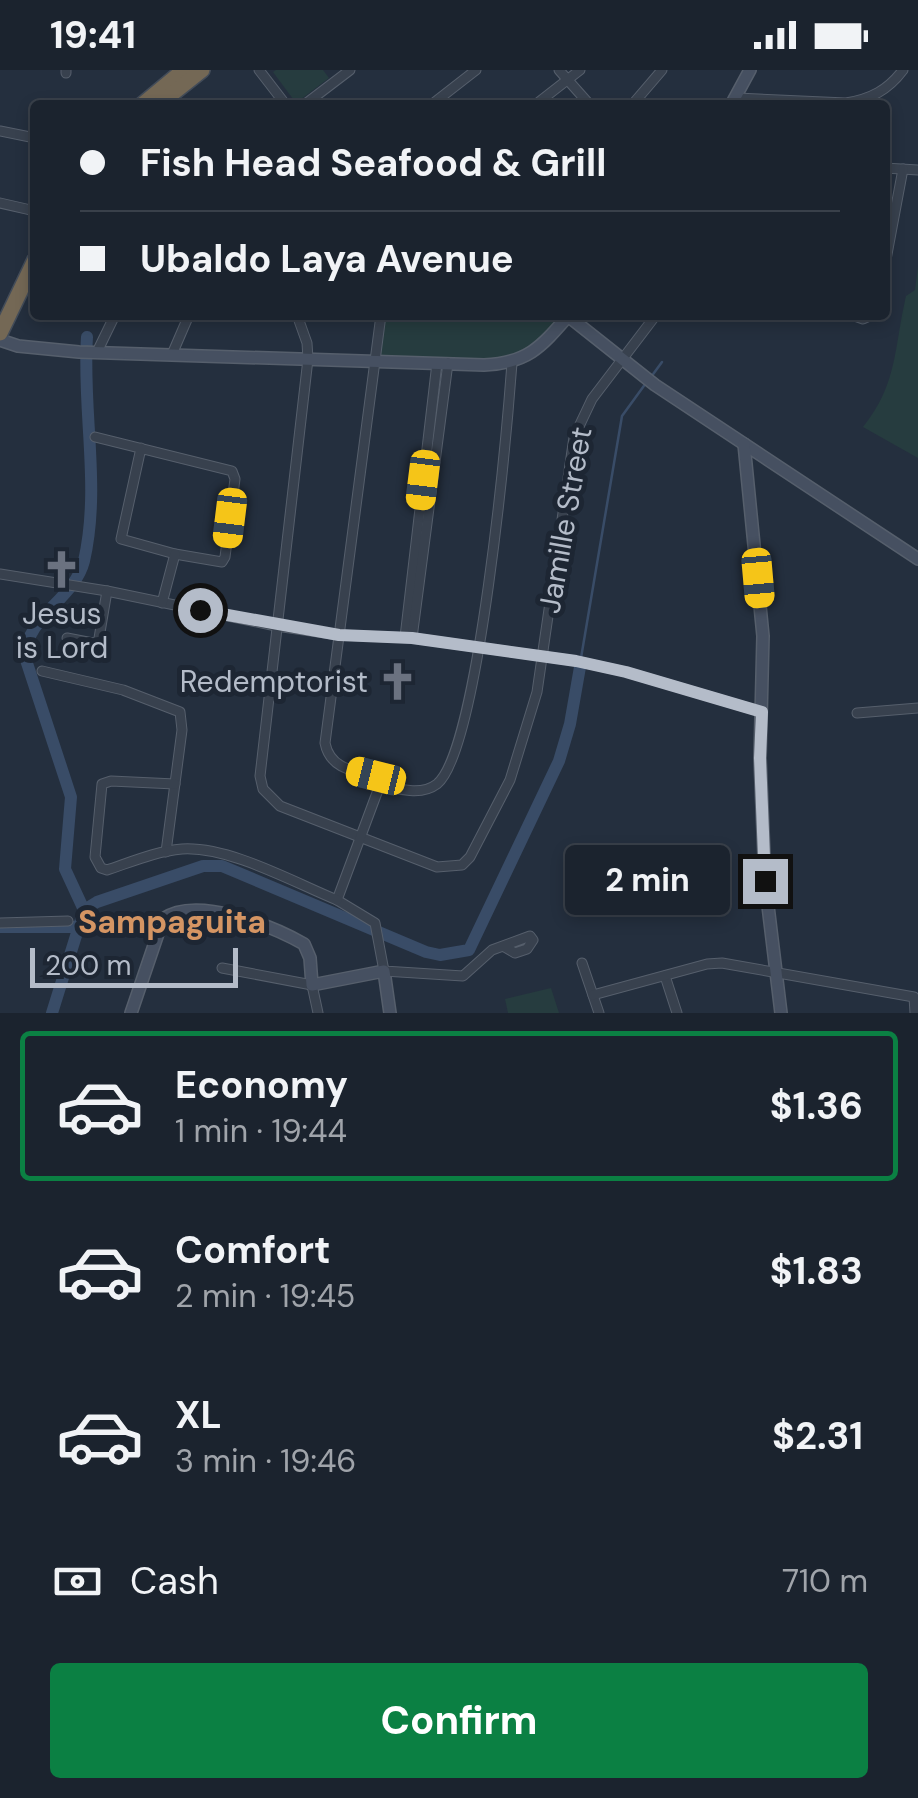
<!DOCTYPE html>
<html lang="en">
<head>
<meta charset="utf-8">
<style>
  :root { --surface:#1b232e; --page:#282f3a; --text:#f1f3f6; --muted:#a0a4aa; --line:#39404a; --accent:#0b8043 }
  body { margin:0; font-family:"DM Sans",sans-serif; background:var(--page); color:var(--text); height:100vh; display:flex; flex-direction:column; font-size:38px; white-space:nowrap }
  * { box-sizing:border-box; margin:0 }
  p { font-size:32px; color:var(--muted) }
  .icon { flex:none; width:55px; height:55px; fill:none; stroke:currentColor; stroke-width:2; stroke-linecap:round; stroke-linejoin:round }
  .map { position:relative; height:943px; overflow:hidden }
  .panel { display:flex; flex-direction:column; background:var(--surface); flex:1 }
  .panel>* { flex:none }
  .hud { position:absolute; left:30px; top:30px; width:860px; height:220px; border-radius:10px; box-shadow:0 5px 15px #0003,0 0 0 2px var(--line); display:grid; align-content:center; height:220px; padding:0 50px; background:var(--surface) }
  .scale { position:absolute; left:30px; bottom:25px; width:208px; box-sizing:border-box; padding-left:10px; border:5px solid #b4bcc9; border-top:0; font-size:28px; line-height:35px; white-space:nowrap; color:#b4bcc9; -webkit-text-stroke:8px #1d2633; paint-order:stroke }
  .end { position:absolute; width:45px; height:45px; margin:-22px; border:12px solid #b4bcc9; background:#111; box-shadow:0 0 0 5px #111 }
  .from { border-radius:50% }
  .bubble { position:absolute; height:70px; border-radius:10px; background:var(--surface); box-shadow:0 5px 15px #0003,0 0 0 2px var(--line); font-size:32px; font-weight:700; line-height:70px; text-align:center }
  .car { position:absolute; width:30px; height:60px; margin:-30px -15px; border-radius:12px; box-shadow:0 0 8px 2px #0007; background:linear-gradient(#f5c518 24%,#345 0 40%,#f5c518 0 76%,#345 0 86%,#f5c518 0) }
  .hud b { display:flex; align-items:center; gap:35px; height:95px; font-size:38px }
  .hud b+b { border-top:2px solid var(--line) }
  .hud i { width:25px; height:25px; background:var(--text) }
  ul { padding:18px 0 0; list-style:none }
  li { display:flex; align-items:center; gap:30px; height:150px; margin:0 20px 15px; padding:0 30px; border:5px solid transparent; border-radius:10px }
  li div { flex:1 }
  li b { display:block; font-size:38px }
  li em { font-style:normal; font-weight:700 }
  li.current { border-color:var(--accent) }
  li>.icon { width:90px; height:90px; stroke-width:1.5 }
  .pay { display:flex; align-items:center; gap:25px; height:110px; padding:0 50px; font-size:38px }
  .pay p { margin-inline-start:auto }
  .action { display:flex; gap:20px; margin-top:auto; padding:20px 50px }
  .action a { flex:1; height:115px; border-radius:10px; background:var(--accent); color:#fff; font-size:40px; font-weight:700; line-height:115px; text-align:center }
  .status { display:flex; justify-content:space-between; align-items:center; height:70px; padding:0 50px; background:var(--surface); direction:ltr }
  .status svg { height:28px; fill:currentColor }
  .map>svg:first-child { display:block }
  .green { fill:#263c3f }
  .lines { fill:none; stroke-linecap:round; stroke-linejoin:round }
  .stream { stroke:#394c67; stroke-width:2.5 }
  .river { stroke:#394c67; stroke-width:12 }
  .street-casing { stroke:#565f6c; stroke-width:11 }
  .secondary-casing { stroke:#565f6c; stroke-width:14 }
  .highway-casing { stroke:#434c59; stroke-width:18 }
  .street { stroke:#38414e; stroke-width:9 }
  .secondary { stroke:#465061; stroke-width:11 }
  .highway { stroke:#746855; stroke-width:15 }
  .route { stroke:#b4bcc9; stroke-width:12 }
  .labels { text-anchor:middle; dominant-baseline:central; stroke-width:10; stroke-linejoin:round; paint-order:stroke }
  .street-label { font-size:30px; fill:#b4bcc9; stroke:#1d2633 }
  .poi-label { font-size:30px; fill:#b4bcc9; stroke:#1d2633 }
  .neighbourhood-label { font-size:32px; font-weight:bold; fill:#d59563; stroke:#1d2633 }
</style>
</head>
<body>
<div class="status"><b>19:41</b><svg viewBox="0 0 49 12"><path d="M0 12V9h3v3zM5 12V6h3v6zM10 12V3h3v9zM15 12V0h3v12zM26 1h20v11H26zM47 4h2v5h-2z"/></svg></div>
<div class="map">
<svg width="918" height="943" viewBox="0 0 918 943">
  <rect width="100%" height="100%" fill="#242f3e"/>
  <g class="green">
    <polygon points="276,0 323,0 329,8 296,33 273,2"/>
    <path d="M918 196V388L863 357C898 314 894 277 906 226L915 220Z"/>
    <path d="M386 245H561C519 310 445 290 377 288Z"/>
    <polygon points="551,918 559,943 508,943 505,929"/>
  </g>
  <g class="lines">
    <g class="stream">
      <polyline points="651,307 662,292"/>
      <polyline points="581,588 622,346 646,313"/>
    </g>
    <g class="river">
      <path d="M84 840 65 799 71 727 25 587C26 546 74 530 84 491 101 417 82 341 87 267"/>
      <polyline points="0,857 79,857"/>
      <polyline points="52,943 84,840 97,832 203,796 222,796 426,882 440,885 469,880 559,691 570,654 580,597"/>
    </g>
    <defs>
      <g id="street">
        <polyline points="259,0 286,35"/>
        <polyline points="559,0 590,35"/>
        <polyline points="66,3 66,0"/>
        <path d="M737 28 846 33C871 29 888 20 903 0"/>
        <polyline points="304,35 350,0"/>
        <polyline points="431,35 476,0"/>
        <polyline points="535,35 580,0"/>
        <polyline points="632,35 662,0"/>
        <polyline points="0,61 35,68"/>
        <polyline points="885,98 918,100"/>
        <polyline points="0,133 35,141"/>
        <polyline points="885,195 903,99"/>
        <polyline points="297,245 307,273 308,289 260,706 263,719 280,736 437,797 462,795 470,787 510,710 537,622 574,367 592,329 656,245"/>
        <path d="M381 245 325 673C330 699 354 701 376 706L378 720 337 830 375 853 384 901 463 906 492 880 530 866 533 870 527 879 515 883 503 876"/>
        <polyline points="852,245 863,249 872,245"/>
        <polyline points="97,282 115,245"/>
        <polyline points="173,282 189,245"/>
        <polyline points="95,367 232,401 235,409 225,487 222,492 175,484 121,469 141,378"/>
        <polyline points="0,504 107,521 276,556 339,565 412,568 576,591 626,602 762,642"/>
        <polyline points="162,533 175,484"/>
        <polyline points="405,567 437,293"/>
        <polyline points="67,568 98,574 107,521"/>
        <polyline points="412,568 448,293"/>
        <polyline points="42,601 123,620 180,642 182,660 166,782"/>
        <polyline points="857,643 918,638"/>
        <path d="M175 714 111 711 102 714 95 787 101 798 107 800C131 792 157 781 182 779 229 776 293 812 337 830"/>
        <path d="M377 714C396 718 420 727 437 714 479 680 507 360 512 293"/>
        <polyline points="0,853 68,851"/>
        <polyline points="582,893 599,943"/>
        <polyline points="222,898 312,915 318,943"/>
        <polyline points="665,906 677,943"/>
        <polyline points="593,925 707,894 722,893 914,927 915,943"/>
      </g>
      <g id="secondary">
        <polyline points="731,35 750,0"/>
        <polyline points="568,246 655,315 918,489"/>
        <path d="M0 270 18 276 79 282 484 295C528 293 541 277 569 245"/>
        <polyline points="744,374 763,566 760,688 765,811 781,943"/>
        <path d="M131 943 163 849C196 825 272 856 304 874L310 888 312 915 384 901 390 943"/>
      </g>
      <g id="highway">
        <polyline points="142,35 184,0"/>
        <polyline points="158,35 202,0"/>
        <polyline points="0,263 35,190"/>
      </g>
    </defs>
    <use href="#street" class="street-casing"/>
    <use href="#secondary" class="secondary-casing"/>
    <use href="#highway" class="highway-casing"/>
    <use href="#street" class="street"/>
    <use href="#secondary" class="secondary"/>
    <use href="#highway" class="highway"/>
  </g>
  <g class="lines">
    <polyline class="route" points="200,540 339,565 412,568 576,591 626,602 762,642 760,688 765,811"/>
  </g>
  <defs>
    <symbol id="church-bare" viewBox="-9 -9 18 18"><path d="M-1.2-6h2.4v3.5h3.3v2.4h-3.3V6h-2.4V-.1h-3.3v-2.4h3.3Z" fill="#6b7280" stroke="#1d2633" stroke-width="2.5" paint-order="stroke"/></symbol>
  </defs>
  <g fill-rule="evenodd">
    <use href="#church-bare" x="34" y="472" width="55" height="55"/>
    <use href="#church-bare" x="370" y="584" width="55" height="55"/>
  </g>
  <g class="labels">
    <g class="street-label">
      <text transform="translate(565 450) rotate(-80)">Jamille Street</text>
    </g>
    <g class="poi-label">
      <text x="62" y="543">Jesus<tspan x="62" dy="34">is Lord</tspan></text>
      <text x="368" y="611" text-anchor="end">Redemptorist</text>
    </g>
    <g class="neighbourhood-label">
      <text x="172" y="852">Sampaguita</text>
    </g>
  </g>
</svg>
<div class="scale">200 m</div>
<i class="end from" style="left:200px;top:540px"></i>
<i class="end" style="left:765px;top:811px"></i>
<div class="bubble" style="left:565px;top:775px;width:165px">2 min</div>
<i class="car" style="left:423px;top:410px;rotate:187deg"></i>
<i class="car" style="left:230px;top:448px;rotate:187deg"></i>
<i class="car" style="left:758px;top:508px;rotate:175deg"></i>
<i class="car" style="left:376px;top:706px;rotate:284deg"></i>
<div class="hud">
<b><i class="from"></i>Fish Head Seafood &amp; Grill</b>
<b><i></i>Ubaldo Laya Avenue</b>
</div>
</div>
<section class="panel">
<ul>
<li class="current"><svg class="icon" aria-label="car" viewBox="0 0 24 24"><path d="M5 17H2v-5l4-1 3-4h7l3 4 3 1v5h-3M9 17h6M6 11h13"/><circle cx="7" cy="17" r="2"/><circle cx="17" cy="17" r="2"/></svg><div><b>Economy</b><p>1 min · 19:44</p></div><em>$1.36</em></li>
<li><svg class="icon" aria-label="car" viewBox="0 0 24 24"><path d="M5 17H2v-5l4-1 3-4h7l3 4 3 1v5h-3M9 17h6M6 11h13"/><circle cx="7" cy="17" r="2"/><circle cx="17" cy="17" r="2"/></svg><div><b>Comfort</b><p>2 min · 19:45</p></div><em>$1.83</em></li>
<li><svg class="icon" aria-label="car" viewBox="0 0 24 24"><path d="M5 17H2v-5l4-1 3-4h7l3 4 3 1v5h-3M9 17h6M6 11h13"/><circle cx="7" cy="17" r="2"/><circle cx="17" cy="17" r="2"/></svg><div><b>XL</b><p>3 min · 19:46</p></div><em>$2.31</em></li>
</ul>
<div class="pay"><svg class="icon" aria-label="cash" viewBox="0 0 24 24"><path d="M3 7h18v10H3z"/><circle cx="12" cy="12" r="2"/></svg>Cash<p>710 m</p></div>
<div class="action"><a>Confirm</a></div>
</section>
</body>
</html>
